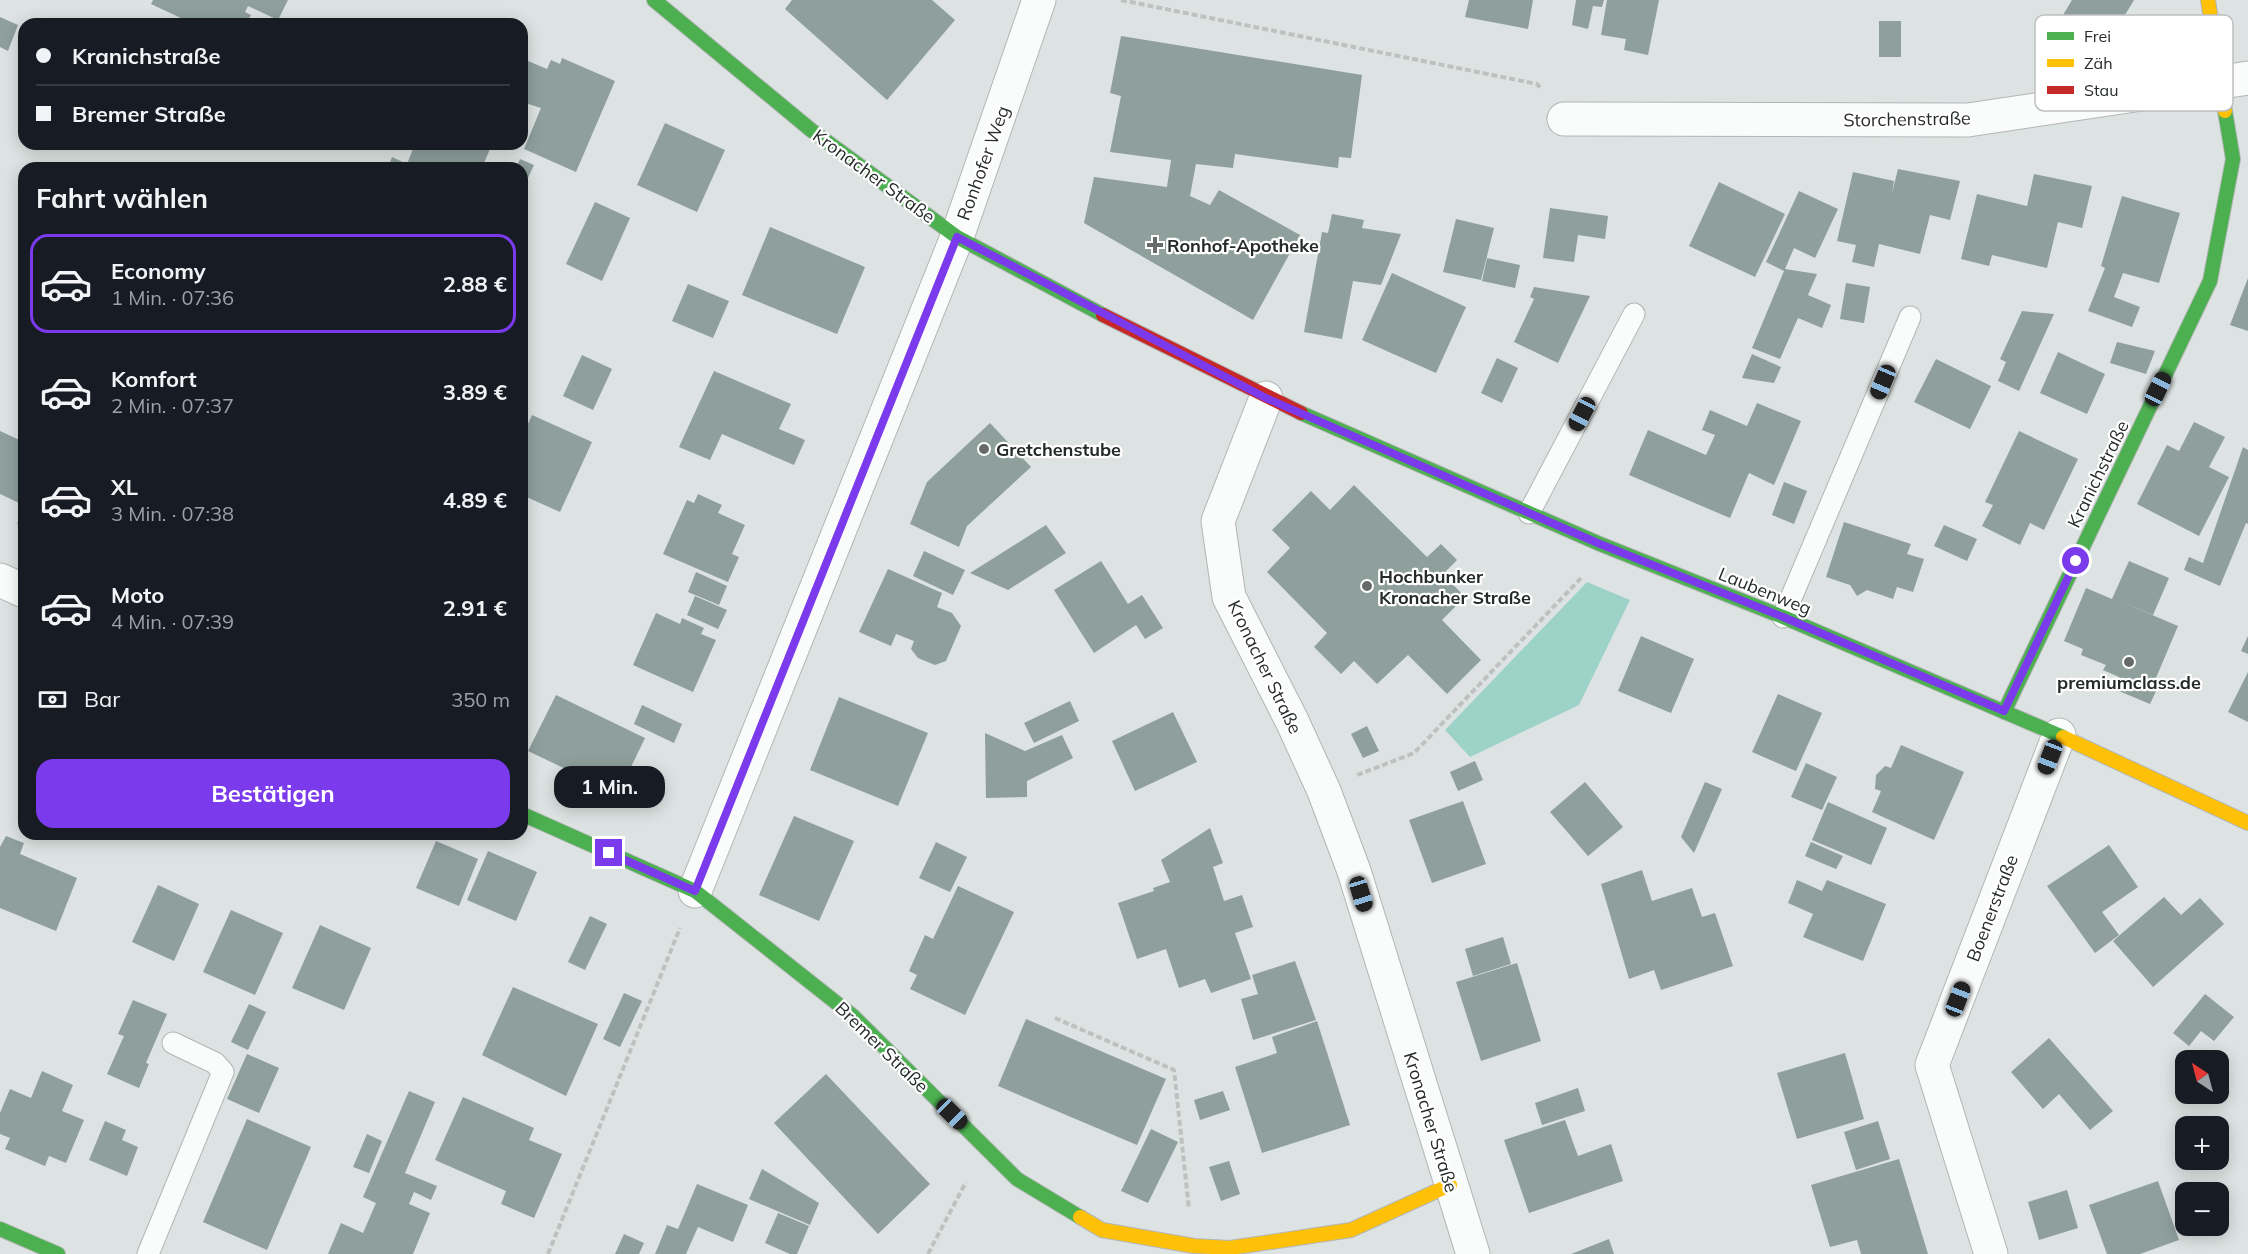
<!DOCTYPE html>
<html lang="de">
<head>
<meta charset="utf-8">
<style>
  :root { --surface:#171b24; --page:#20242c; --text:#f1f3f6; --muted:#9ea1a6; --line:#363941; --accent:#7c3aed }
  body { margin:0; font-family:Mulish,sans-serif; background:var(--page); color:var(--text); height:100vh; display:flex; flex-direction:column; font-size:22px; white-space:nowrap }
  * { box-sizing:border-box; margin:0 }
  p { font-size:20px; color:var(--muted) }
  .icon { flex:none; width:33px; height:33px; fill:none; stroke:currentColor; stroke-width:2; stroke-linecap:round; stroke-linejoin:round }
  .map { position:relative; flex:1; overflow:hidden }
  .details { position:absolute; left:18px; top:162px; width:510px; height:678px; display:flex; flex-direction:column; background:var(--surface); border-radius:18px; box-shadow:0 3px 15px #0003 }
  .details>* { flex:none }
  .hud { position:absolute; left:18px; top:18px; width:510px; height:132px; border-radius:18px; box-shadow:0 3px 15px #0003; display:grid; align-content:center; height:132px; padding:0 18px; background:var(--surface) }
  .needle { width:39px; rotate:324deg }
  .fabs { position:absolute; left:2175px; top:1050px; display:grid; gap:12px }
  .fabs a { display:grid; place-items:center; width:54px; height:54px; border-radius:12px; background:var(--surface); box-shadow:0 3px 15px #0003; font-size:30px }
  .end { position:absolute; width:27px; height:27px; margin:-14px; border:8px solid #7c3aed; background:#fff; box-shadow:0 0 0 3px #fff }
  .from { border-radius:50% }
  .bubble { position:absolute; height:42px; border-radius:18px; background:var(--surface); box-shadow:0 3px 15px #0003; font-size:20px; font-weight:700; line-height:42px; text-align:center }
  .car { position:absolute; width:18px; height:36px; margin:-18px -9px; border-radius:8px; box-shadow:0 0 4px 2px #0007; background:linear-gradient(#222 24%,#8ab4d8 0 40%,#222 0 76%,#8ab4d8 0 86%,#222 0) }
  .hud b { display:flex; align-items:center; gap:21px; height:57px; font-size:22px }
  .hud b+b { border-top:2px solid var(--line) }
  .hud i { width:15px; height:15px; background:var(--text) }
  ul { padding:0; list-style:none }
  li { display:flex; align-items:center; gap:18px; height:99px; margin:0 12px 9px; padding:0 6px; border:3px solid transparent; border-radius:18px }
  li div { flex:1 }
  li b { display:block; font-size:22px }
  li em { font-style:normal; font-weight:700 }
  li.on { border-color:var(--accent) }
  li>.icon { width:54px; height:54px; stroke-width:1.5 }
  h2 { padding:0 18px; font-size:27px; line-height:72px }
  .pay { display:flex; align-items:center; gap:15px; height:66px; padding:0 18px; font-size:22px }
  .pay p { margin-inline-start:auto }
  .button { display:flex; gap:12px; margin-top:auto; padding:12px 18px }
  .button a { flex:1; height:69px; border-radius:18px; background:var(--accent); color:#fff; font-size:24px; font-weight:700; line-height:69px; text-align:center }
  .map>svg:first-child { display:block }
  .green { fill:#9dd2c9 }
  .building { fill:#8e9f9c }
  .lines { fill:none; stroke-linecap:round; stroke-linejoin:round }
  .lane-casing { stroke:#b2b6b5; stroke-width:23 }
  .street-casing { stroke:#b2b6b5; stroke-width:35 }
  .fast-casing { stroke:#b2b6b5; stroke-width:16 }
  .slow-casing { stroke:#b2b6b5; stroke-width:16 }
  .jam-casing { stroke:#b2b6b5; stroke-width:16 }
  .path { stroke:#bfc1c0; stroke-width:4; stroke-dasharray:6 3; stroke-linecap:butt }
  .lane { stroke:#fafbfb; stroke-width:21 }
  .street { stroke:#fafbfb; stroke-width:33 }
  .fast { stroke:#4caf50; stroke-width:14 }
  .slow { stroke:#ffc107; stroke-width:14 }
  .jam { stroke:#c62828; stroke-width:14 }
  .route { stroke:#7c3aed; stroke-width:8 }
  .poi-dot { fill:#666b6a; stroke:#fff; stroke-width:2 }
  .labels { text-anchor:middle; dominant-baseline:central; stroke-width:4.5; stroke-linejoin:round; paint-order:stroke }
  .street-label { font-size:18px; fill:#262b2a; stroke:#fff }
  .poi-label { font-size:18px; font-weight:bold; fill:#262b2a; stroke:#fff; text-anchor:start }
  .key { fill:#fff; stroke:#bebfbf; stroke-width:1.5 }
  .key-label { font-size:16px; fill:#262b2a }
</style>
</head>
<body>
<div class="map">
<svg width="2248" height="1254" viewBox="0 0 2248 1254">
  <rect width="100%" height="100%" fill="#dde3e2"/>
  <polygon class="green" points="1587,582 1630,600 1579,705 1470,757 1445,730"/>
  <g class="building">
    <polygon points="153,0 288,0 278,20 248,6 245,12 251,15 246,24 183,24 185,20 151,4"/>
    <polygon points="792,0 932,0 955,20 887,100 785,9"/>
    <polygon points="1469,0 1533,0 1528,29 1465,17"/>
    <polygon points="1576,0 1604,0 1602,7 1593,6 1588,29 1572,25"/>
    <polygon points="1607,0 1659,0 1648,55 1624,50 1626,39 1601,35"/>
    <polygon points="2072,0 2134,0 2102,53 2057,25"/>
    <polygon points="0,17 18,25 8,51 0,47"/>
    <rect x="1879" y="21" width="22" height="36"/>
    <polygon points="1121,36 1362,75 1351,158 1339,157 1338,168 1235,154 1233,168 1196,164 1190,196 1210,205 1219,190 1300,235 1253,320 1084,223 1094,177 1167,187 1171,160 1110,152 1121,96 1110,93"/>
    <polygon points="562,58 615,81 576,172 524,149 541,108 522,102 522,76 528,61 547,69 551,60 560,64"/>
    <polygon points="665,123 725,150 697,212 637,185"/>
    <polygon points="415,144 492,144 482,168 388,168 392,157 407,164"/>
    <polygon points="520,159 534,165 522,191 522,168 516,168"/>
    <polygon points="1898,169 1960,181 1950,220 1930,215 1920,254 1879,244 1874,267 1852,262 1856,245 1837,241 1853,172 1894,181 1892,193"/>
    <polygon points="2034,174 2092,186 2082,228 2058,222 2047,268 1992,255 1989,266 1961,259 1977,194 2027,206"/>
    <polygon points="1719,182 1785,214 1755,277 1689,246"/>
    <polygon points="1799,191 1838,209 1815,258 1794,248 1785,269 1817,274 1808,295 1831,305 1822,328 1798,318 1780,359 1752,348 1784,271 1766,262"/>
    <polygon points="2122,196 2180,213 2159,283 2123,273 2114,297 2140,307 2132,327 2088,311 2105,268 2101,266"/>
    <polygon points="595,202 630,218 602,281 566,264"/>
    <polygon points="1550,208 1608,216 1605,239 1578,235 1574,262 1543,258"/>
    <polygon points="1332,214 1364,220 1362,228 1401,234 1381,285 1353,281 1342,339 1304,332 1322,232 1328,233"/>
    <polygon points="1456,219 1494,228 1481,280 1443,272"/>
    <polygon points="770,227 865,267 837,334 742,295"/>
    <polygon points="1487,258 1520,265 1515,288 1482,281"/>
    <polygon points="1392,273 1466,307 1436,373 1362,340"/>
    <polygon points="2248,278 2248,331 2230,325"/>
    <polygon points="1846,283 1870,287 1864,323 1840,319"/>
    <polygon points="688,284 729,301 713,338 672,321"/>
    <polygon points="522,287 528,290 522,303"/>
    <polygon points="1534,287 1590,296 1558,363 1514,342 1534,299 1530,297"/>
    <polygon points="2022,311 2054,314 2019,391 1998,381 2006,362 2000,359"/>
    <polygon points="2117,342 2155,351 2146,374 2110,363"/>
    <polygon points="2058,352 2105,374 2087,414 2040,393"/>
    <polygon points="1752,354 1781,367 1774,383 1742,378"/>
    <polygon points="582,355 612,369 593,410 563,396"/>
    <polygon points="1497,358 1518,368 1502,403 1481,393"/>
    <polygon points="1936,359 1991,386 1970,429 1914,402"/>
    <polygon points="714,371 791,404 779,429 805,440 794,465 722,434 710,460 679,447"/>
    <polygon points="1757,403 1801,421 1774,485 1749,473 1730,518 1629,475 1648,430 1706,455 1715,435 1702,430 1710,410 1747,426"/>
    <polygon points="532,415 592,442 560,512 522,495 522,437"/>
    <polygon points="2194,422 2225,437 2209,467 2229,477 2199,536 2137,504 2167,445 2179,451"/>
    <polygon points="990,423 1031,467 967,526 959,547 910,524 927,482"/>
    <polygon points="0,431 24,442 24,492 19,503 0,494"/>
    <polygon points="2019,431 2078,459 2044,530 2030,523 2020,545 1982,526 1993,505 1985,502"/>
    <polygon points="2243,447 2248,450 2248,524 2246,523 2220,586 2184,570 2189,557 2203,563"/>
    <polygon points="1784,482 1807,491 1794,524 1772,515"/>
    <polygon points="1354,485 1427,557 1441,544 1457,560 1443,574 1465,597 1442,620 1481,660 1447,694 1408,655 1377,684 1354,661 1341,674 1314,647 1327,633 1267,572 1290,548 1272,530 1311,491 1330,510"/>
    <polygon points="698,494 722,505 718,513 745,525 732,554 739,557 728,582 663,554 687,500 694,503"/>
    <polygon points="24,508 24,527 17,524"/>
    <polygon points="1844,522 1911,544 1907,554 1924,559 1913,592 1897,587 1893,599 1867,590 1857,596 1850,585 1826,577"/>
    <polygon points="1046,525 1066,553 1008,590 970,573"/>
    <polygon points="1944,525 1977,539 1967,561 1934,546"/>
    <polygon points="924,551 965,570 953,595 913,576"/>
    <polygon points="1101,561 1128,604 1142,595 1163,628 1145,639 1136,625 1094,653 1054,590"/>
    <polygon points="2129,561 2169,578 2153,615 2117,600 2178,626 2153,685 2158,687 2150,704 2114,689 2119,677 2103,670 2106,665 2081,655 2083,649 2064,641 2086,588 2112,599"/>
    <polygon points="888,569 942,593 937,607 952,613 961,626 946,661 935,665 918,658 911,649 914,641 896,634 891,646 859,632"/>
    <polygon points="696,572 727,586 719,605 688,592"/>
    <polygon points="695,596 727,610 718,629 687,615"/>
    <polygon points="656,613 680,624 682,618 704,628 701,634 716,640 693,692 633,665"/>
    <polygon points="1641,636 1694,659 1671,713 1618,691"/>
    <polygon points="2248,636 2248,654 2241,651"/>
    <polygon points="2248,672 2248,722 2228,712"/>
    <polygon points="23,687 24,687 24,706 20,704"/>
    <polygon points="1778,694 1822,713 1796,771 1752,752"/>
    <polygon points="556,695 645,738 618,794 528,751"/>
    <polygon points="839,697 928,733 898,806 810,770"/>
    <polygon points="1070,701 1079,721 1034,743 1024,723"/>
    <polygon points="642,705 682,724 674,743 634,724"/>
    <polygon points="1173,712 1197,762 1135,791 1112,741"/>
    <polygon points="1367,726 1379,751 1363,758 1351,734"/>
    <polygon points="985,733 1025,751 1062,735 1073,758 1027,781 1027,797 986,798"/>
    <polygon points="1901,745 1964,772 1934,840 1872,812 1881,791 1875,789 1876,775 1885,766 1891,768"/>
    <polygon points="1475,761 1483,780 1458,791 1450,772"/>
    <polygon points="1806,763 1837,777 1822,810 1791,797"/>
    <polygon points="1585,782 1623,827 1588,856 1550,812"/>
    <polygon points="1705,782 1722,789 1694,853 1681,837"/>
    <polygon points="1463,801 1486,864 1432,883 1409,820"/>
    <polygon points="1828,802 1887,828 1871,865 1812,840"/>
    <polygon points="794,816 854,841 819,921 759,895"/>
    <polygon points="1210,828 1223,863 1213,867 1224,901 1242,895 1253,927 1235,933 1251,979 1211,993 1205,979 1179,988 1166,949 1137,959 1118,903 1154,891 1153,888 1170,882 1161,860"/>
    <polygon points="6,836 24,843 20,854 77,878 56,931 0,908 0,847"/>
    <polygon points="436,841 478,859 459,906 416,888"/>
    <polygon points="936,842 967,857 950,892 919,878"/>
    <polygon points="1811,842 1843,856 1836,869 1805,856"/>
    <polygon points="2109,845 2138,887 2102,912 2119,935 2095,953 2047,886"/>
    <polygon points="488,851 537,872 516,921 467,900"/>
    <polygon points="1642,870 1652,901 1692,888 1702,917 1715,913 1733,966 1661,990 1654,970 1629,979 1601,884"/>
    <polygon points="1797,880 1822,891 1827,880 1886,904 1863,961 1803,937 1813,914 1788,903"/>
    <polygon points="158,885 199,904 174,961 132,942"/>
    <polygon points="958,886 1014,912 965,1015 910,989 917,975 909,971 925,935 933,939"/>
    <polygon points="2164,897 2181,915 2200,898 2224,924 2153,987 2113,941"/>
    <polygon points="231,910 283,933 255,995 203,972"/>
    <polygon points="590,916 607,924 585,970 568,962"/>
    <polygon points="320,925 371,948 344,1010 292,988"/>
    <polygon points="1503,937 1511,964 1473,976 1465,949"/>
    <polygon points="1295,961 1316,1020 1253,1040 1241,999 1258,994 1252,975"/>
    <polygon points="1517,963 1541,1041 1481,1061 1456,982"/>
    <polygon points="513,987 598,1024 566,1096 482,1055"/>
    <polygon points="624,993 642,1001 620,1047 603,1039"/>
    <polygon points="2205,994 2234,1017 2214,1041 2201,1031 2189,1046 2173,1033"/>
    <polygon points="133,1000 167,1014 146,1063 149,1064 139,1088 107,1074 124,1036 118,1034"/>
    <polygon points="249,1004 266,1012 248,1050 231,1042"/>
    <polygon points="1026,1019 1166,1079 1137,1145 998,1086"/>
    <polygon points="1317,1021 1350,1125 1262,1153 1235,1067 1277,1053 1272,1037"/>
    <polygon points="2049,1038 2113,1111 2090,1130 2059,1094 2043,1109 2011,1072"/>
    <polygon points="1845,1053 1864,1119 1797,1139 1777,1073"/>
    <polygon points="247,1054 279,1068 259,1113 227,1099"/>
    <polygon points="42,1071 73,1085 62,1111 84,1120 66,1163 49,1156 45,1166 5,1149 10,1138 0,1134 0,1113 10,1089 31,1098"/>
    <polygon points="826,1074 930,1184 878,1234 774,1123"/>
    <polygon points="1578,1088 1585,1111 1542,1125 1535,1103"/>
    <polygon points="409,1091 435,1102 405,1173 437,1186 431,1200 414,1192 409,1204 430,1213 413,1254 328,1254 341,1223 363,1233 376,1203 363,1197"/>
    <polygon points="1223,1091 1230,1110 1200,1120 1194,1100"/>
    <polygon points="463,1097 534,1128 529,1140 562,1154 534,1218 501,1204 506,1191 435,1160"/>
    <polygon points="247,1119 311,1147 267,1250 203,1222"/>
    <polygon points="1565,1120 1578,1156 1611,1144 1623,1181 1529,1213 1504,1140"/>
    <polygon points="105,1121 126,1130 122,1140 138,1147 127,1176 89,1160"/>
    <polygon points="1878,1121 1890,1159 1856,1170 1844,1132"/>
    <polygon points="1151,1129 1178,1142 1148,1203 1121,1191"/>
    <polygon points="367,1134 382,1141 369,1173 353,1167"/>
    <polygon points="1899,1159 1928,1254 1861,1254 1857,1240 1830,1247 1811,1185"/>
    <polygon points="1229,1161 1240,1194 1221,1201 1209,1167"/>
    <polygon points="762,1169 819,1203 810,1225 749,1199"/>
    <polygon points="2158,1181 2179,1240 2140,1254 2107,1254 2089,1205"/>
    <polygon points="697,1184 748,1205 733,1242 698,1227 686,1254 655,1254 667,1225 678,1229"/>
    <polygon points="2067,1190 2078,1228 2039,1240 2028,1202"/>
    <polygon points="778,1213 809,1226 797,1254 790,1254 765,1243"/>
    <polygon points="624,1234 644,1243 639,1254 615,1254"/>
    <polygon points="1609,1239 1614,1254 1571,1254"/>
  </g>
  <g class="lines">
    <defs>
      <g id="lane">
        <polyline points="1529,513 1634,314"/>
        <polyline points="1783,617 1910,317"/>
        <polyline points="148,1254 223,1072 215,1063 173,1043"/>
      </g>
      <g id="street">
        <polyline points="1564,119 1968,120 2248,78"/>
        <polyline points="1266,398 1218,521 1229,597 1292,721 1324,791 1354,871 1473,1254"/>
        <polyline points="0,580 24,591"/>
        <polyline points="695,891 957,237 1039,0"/>
        <polyline points="1991,1254 1932,1065 2059,735"/>
      </g>
      <g id="fast">
        <polyline points="654,0 811,130 957,237 1103,315"/>
        <polyline points="1301,413 1600,544 1783,617 2063,737"/>
        <polyline points="2004,712 2210,281 2233,159 2225,111"/>
        <polyline points="522,814 695,891 853,1016 1017,1179 1080,1217"/>
        <polyline points="0,1229 58,1254"/>
      </g>
      <g id="slow">
        <polyline points="2208,0 2225,111"/>
        <polyline points="2063,737 2248,823"/>
        <polyline points="1080,1217 1102,1230 1194,1246 1230,1248 1351,1230 1450,1185"/>
      </g>
      <polyline id="jam" points="1103,315 1301,413"/>
    </defs>
    <use href="#lane" class="lane-casing"/>
    <use href="#street" class="street-casing"/>
    <use href="#fast" class="fast-casing"/>
    <use href="#slow" class="slow-casing"/>
    <use href="#jam" class="jam-casing"/>
    <g class="path">
      <polyline points="1121,0 1537,84 1541,89"/>
      <polyline points="1357,775 1414,753 1582,577"/>
      <polyline points="1055,1018 1174,1070 1189,1209"/>
      <polyline points="548,1254 680,928"/>
      <polyline points="928,1254 966,1182"/>
    </g>
    <use href="#lane" class="lane"/>
    <use href="#street" class="street"/>
    <use href="#fast" class="fast"/>
    <use href="#slow" class="slow"/>
    <use href="#jam" class="jam"/>
  </g>
  <g class="lines">
    <polyline class="route" points="609,853 695,891 957,237 1266,398 1600,544 1783,617 2004,711 2076,561"/>
  </g>
  <g class="poi-dot">
    <path d="M1152 236h6v6h6v6h-6v6h-6v-6h-6v-6h6z"/>
    <circle cx="984" cy="449" r="6"/>
    <circle cx="1367" cy="586" r="6"/>
    <circle cx="2129" cy="662" r="6"/>
  </g>
  <g class="labels">
    <g class="street-label">
      <text transform="translate(1907 119) rotate(-1)">Storchenstraße</text>
      <text transform="translate(983 163) rotate(-70)">Ronhofer Weg</text>
      <text transform="translate(874 176) rotate(36)">Kronacher Straße</text>
      <text transform="translate(2098 474) rotate(-64)">Kranichstraße</text>
      <text transform="translate(1765 591) rotate(22)">Laubenweg</text>
      <text transform="translate(1265 667) rotate(64)">Kronacher Straße</text>
      <text transform="translate(1992 908) rotate(-69)">Boenerstraße</text>
      <text transform="translate(882 1047) rotate(44)">Bremer Straße</text>
      <text transform="translate(1431 1122) rotate(73)">Kronacher Straße</text>
    </g>
    <g class="poi-label">
      <text x="1167" y="245">Ronhof-Apotheke</text>
      <text x="996" y="449">Gretchenstube</text>
      <text x="1379" y="576">Hochbunker<tspan x="1379" dy="21">Kronacher Straße</tspan></text>
      <text x="2129" y="682" text-anchor="middle">premiumclass.de</text>
    </g>
  </g>
  <rect x="2035" y="15" width="198" height="96" rx="9" class="key"/>
  <rect x="2047" y="32" width="27" height="8" fill="#4caf50"/>
  <rect x="2047" y="59" width="27" height="8" fill="#ffc107"/>
  <rect x="2047" y="86" width="27" height="8" fill="#c62828"/>
  <g class="key-label">
    <text x="2084" y="42">Frei</text>
    <text x="2084" y="69">Zäh</text>
    <text x="2084" y="96">Stau</text>
  </g>
</svg>
<div class="fabs">
<a><svg class="needle" viewBox="-14 -14 28 28"><path d="M0-13l5 13h-10z" fill="#e53935"/><path d="M0 13l5-13h-10z" fill="#9ea1a6"/></svg></a>
<a>+</a>
<a>−</a>
</div>
<i class="end from" style="left:2076px;top:561px"></i>
<i class="end" style="left:609px;top:853px"></i>
<div class="bubble" style="left:554px;top:766px;width:111px">1 Min.</div>
<i class="car" style="left:1883px;top:382px;rotate:203deg"></i>
<i class="car" style="left:2158px;top:389px;rotate:26deg"></i>
<i class="car" style="left:1582px;top:414px;rotate:208deg"></i>
<i class="car" style="left:2050px;top:757px;rotate:201deg"></i>
<i class="car" style="left:1361px;top:894px;rotate:163deg"></i>
<i class="car" style="left:1958px;top:999px;rotate:21deg"></i>
<i class="car" style="left:952px;top:1114px;rotate:135deg"></i>
<div class="hud">
<b><i class="from"></i>Kranichstraße</b>
<b><i></i>Bremer Straße</b>
</div>
<section class="details">
<h2>Fahrt wählen</h2>
<ul>
<li class="on"><svg class="icon" aria-label="car" viewBox="0 0 24 24"><path d="M5 17H2v-5l4-1 3-4h7l3 4 3 1v5h-3M9 17h6M6 11h13"/><circle cx="7" cy="17" r="2"/><circle cx="17" cy="17" r="2"/></svg><div><b>Economy</b><p>1 Min. · 07:36</p></div><em>2.88 €</em></li>
<li><svg class="icon" aria-label="car" viewBox="0 0 24 24"><path d="M5 17H2v-5l4-1 3-4h7l3 4 3 1v5h-3M9 17h6M6 11h13"/><circle cx="7" cy="17" r="2"/><circle cx="17" cy="17" r="2"/></svg><div><b>Komfort</b><p>2 Min. · 07:37</p></div><em>3.89 €</em></li>
<li><svg class="icon" aria-label="car" viewBox="0 0 24 24"><path d="M5 17H2v-5l4-1 3-4h7l3 4 3 1v5h-3M9 17h6M6 11h13"/><circle cx="7" cy="17" r="2"/><circle cx="17" cy="17" r="2"/></svg><div><b>XL</b><p>3 Min. · 07:38</p></div><em>4.89 €</em></li>
<li><svg class="icon" aria-label="car" viewBox="0 0 24 24"><path d="M5 17H2v-5l4-1 3-4h7l3 4 3 1v5h-3M9 17h6M6 11h13"/><circle cx="7" cy="17" r="2"/><circle cx="17" cy="17" r="2"/></svg><div><b>Moto</b><p>4 Min. · 07:39</p></div><em>2.91 €</em></li>
</ul>
<div class="pay"><svg class="icon" aria-label="cash" viewBox="0 0 24 24"><path d="M3 7h18v10H3z"/><circle cx="12" cy="12" r="2"/></svg>Bar<p>350 m</p></div>
<div class="button"><a>Bestätigen</a></div>
</section>
</div>
</body>
</html>
